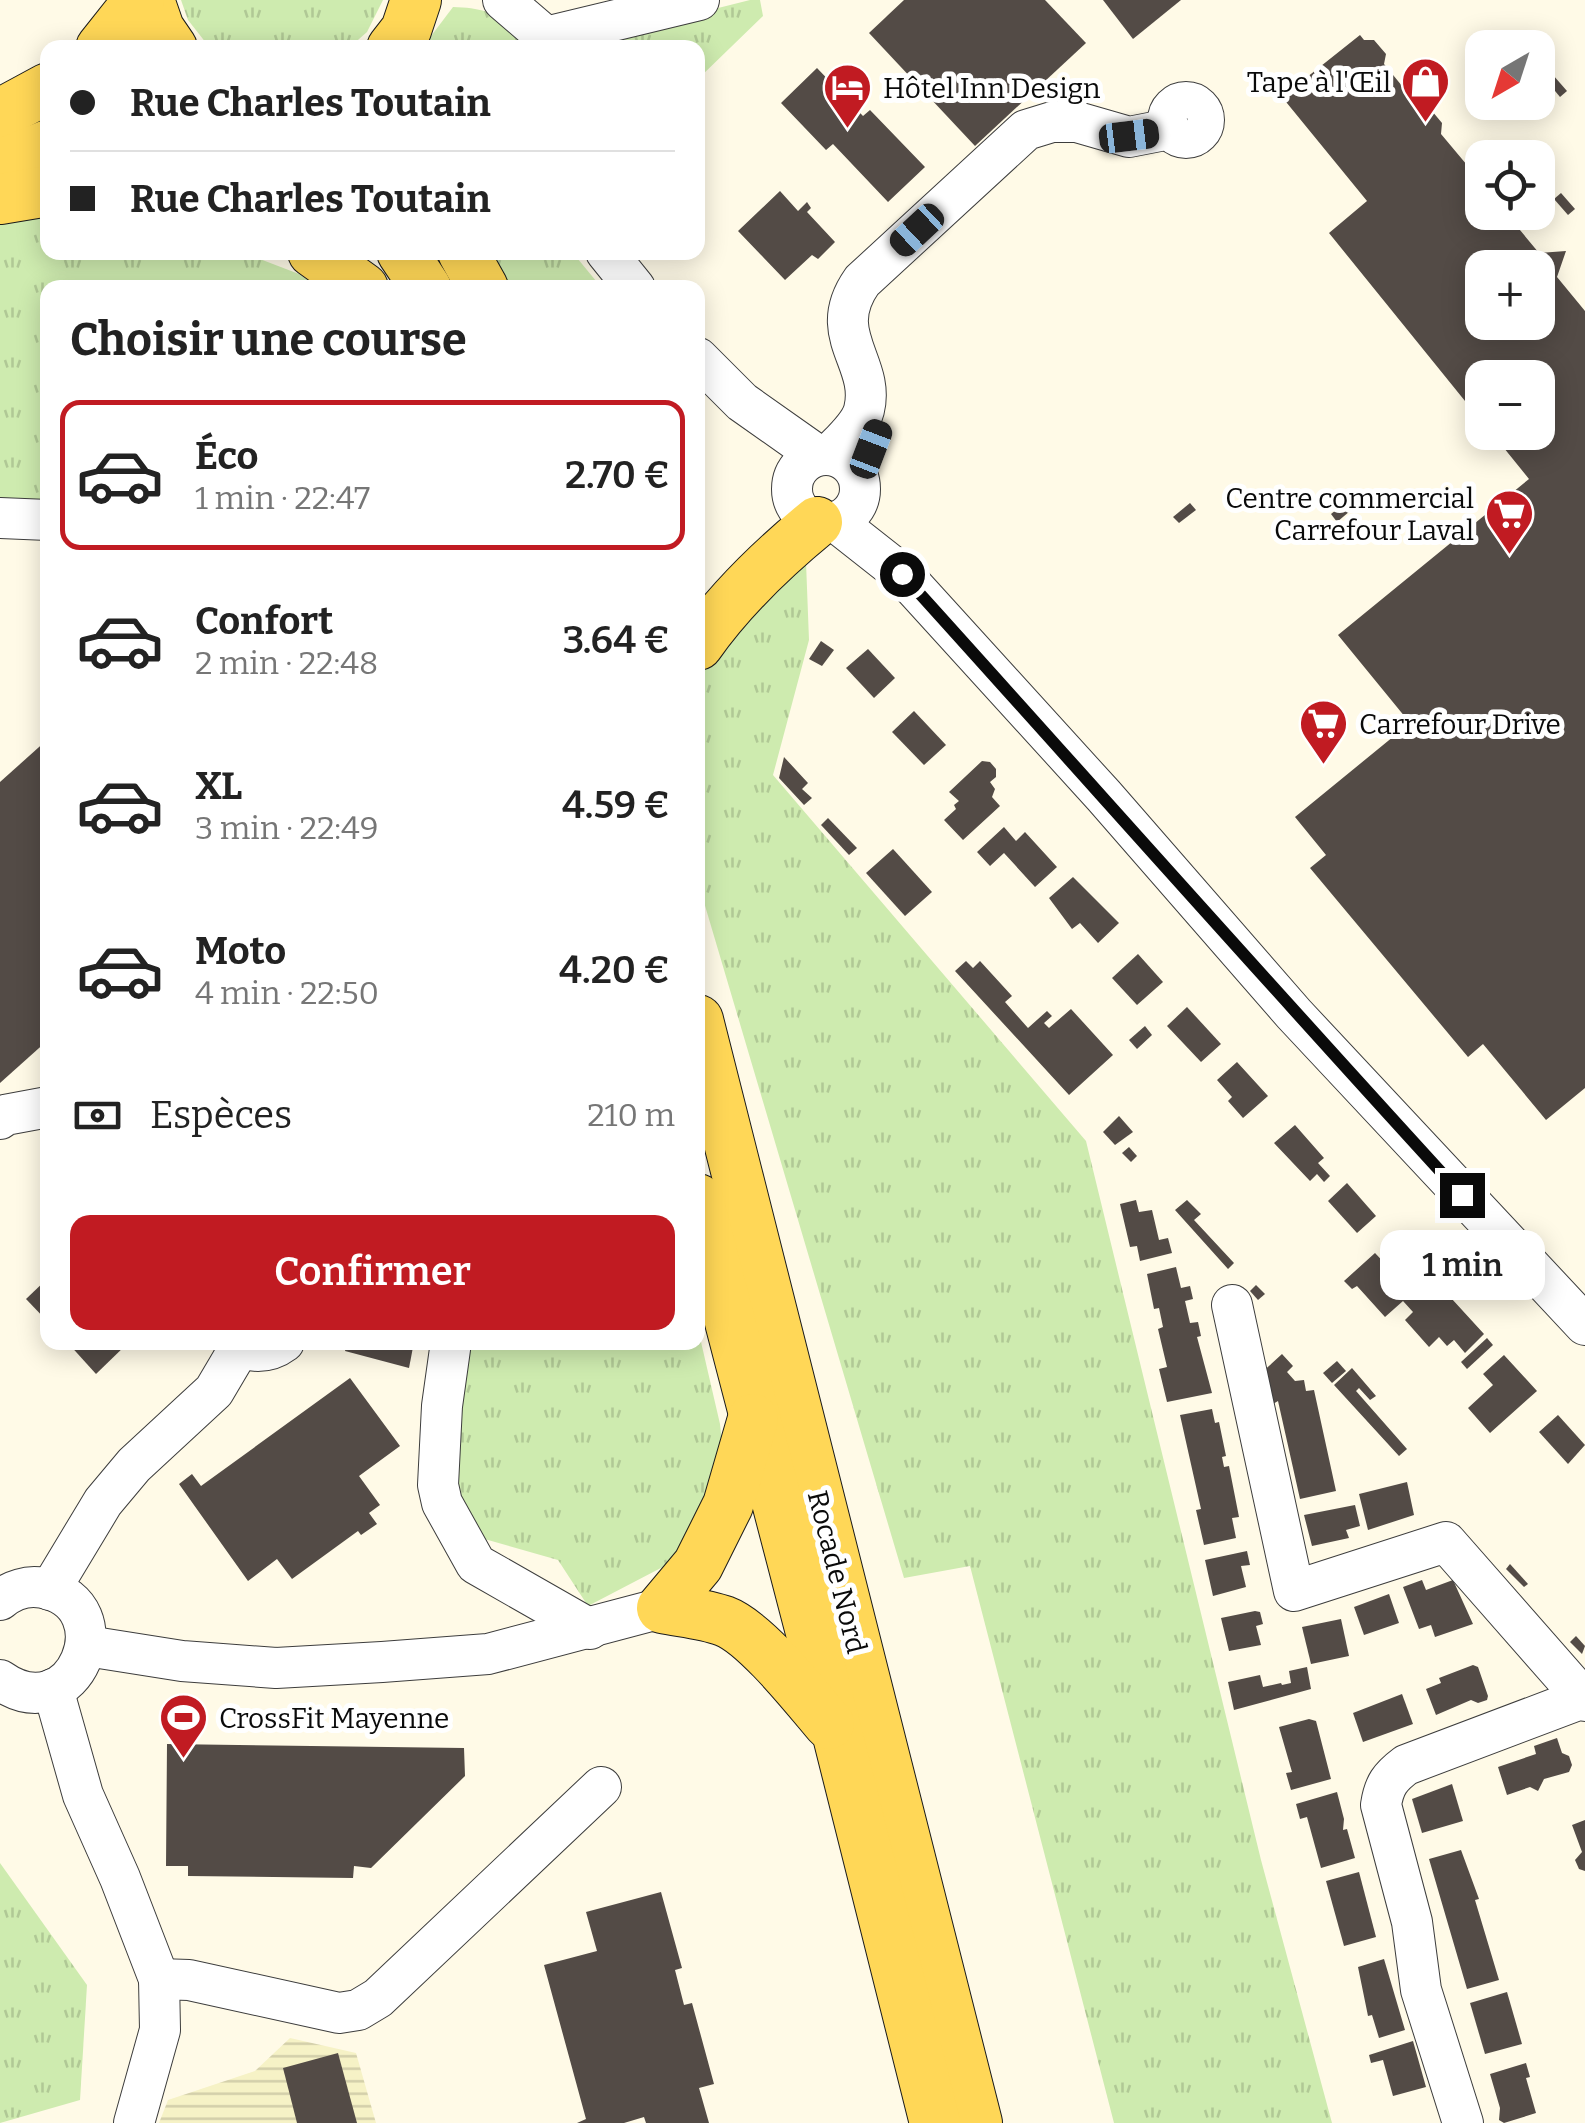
<!DOCTYPE html>
<html lang="fr">
<head>
<meta charset="utf-8">
<style>
  :root { --surface:#fff; --page:#f6f6f6; --text:#222; --muted:#767676; --line:#e0e0e0; --accent:#c11b22 }
  body { margin:0; font-family:Bitter,serif; background:var(--page); color:var(--text); height:100vh; display:flex; flex-direction:column; font-size:38px; white-space:nowrap }
  * { box-sizing:border-box; margin:0 }
  p { font-size:32px; color:var(--muted) }
  .icon { flex:none; width:55px; height:55px; fill:none; stroke:currentColor; stroke-width:2; stroke-linecap:round; stroke-linejoin:round }
  .map { position:relative; flex:1; overflow:hidden }
  .side { position:absolute; left:40px; top:280px; width:665px; height:1070px; display:flex; flex-direction:column; background:var(--surface); border-radius:20px; box-shadow:0 5px 25px #0003 }
  .side>* { flex:none }
  .top-card { position:absolute; left:40px; top:40px; width:665px; height:220px; border-radius:20px; box-shadow:0 5px 25px #0003; display:grid; align-content:center; height:220px; padding:0 30px; background:var(--surface) }
  .needle { width:65px; rotate:219deg }
  .fabs { position:absolute; left:1465px; top:30px; display:grid; gap:20px }
  .fabs a { display:grid; place-items:center; width:90px; height:90px; border-radius:20px; background:var(--surface); box-shadow:0 5px 25px #0003; font-size:50px }
  .end { position:absolute; width:45px; height:45px; margin:-22px; border:12px solid #0a0a0a; background:#fff; box-shadow:0 0 0 5px #fff }
  .from { border-radius:50% }
  .bubble { position:absolute; height:70px; border-radius:20px; background:var(--surface); box-shadow:0 5px 25px #0003; font-size:32px; font-weight:600; line-height:70px; text-align:center }
  .car { position:absolute; width:30px; height:60px; margin:-30px -15px; border-radius:12px; box-shadow:0 0 8px 2px #0007; background:linear-gradient(#222 24%,#8ab4d8 0 40%,#222 0 76%,#8ab4d8 0 86%,#222 0) }
  .top-card b { display:flex; align-items:center; gap:35px; height:95px; font-size:38px }
  .top-card b+b { border-top:2px solid var(--line) }
  .top-card i { width:25px; height:25px; background:var(--text) }
  ul { padding:0; list-style:none }
  li { display:flex; align-items:center; gap:30px; height:150px; margin:0 20px 15px; padding:0 10px; border:5px solid transparent; border-radius:20px }
  li div { flex:1 }
  li b { display:block; font-size:38px }
  li em { font-style:normal; font-weight:600 }
  li.active { border-color:var(--accent) }
  li>.icon { width:90px; height:90px; stroke-width:1.5 }
  h2 { padding:0 30px; font-size:45px; line-height:120px }
  .pay { display:flex; align-items:center; gap:25px; height:110px; padding:0 30px; font-size:38px }
  .pay p { margin-inline-start:auto }
  .action { display:flex; gap:20px; margin-top:auto; padding:20px 30px }
  .action a { flex:1; height:115px; border-radius:20px; background:var(--accent); color:#fff; font-size:40px; font-weight:600; line-height:115px; text-align:center }
  .map>svg:first-child { display:block }
  .farmland { fill:url(#farmland-rules) }
  .grass { fill:url(#grass-tufts) }
  .building { fill:#534b46; fill-rule:evenodd }
  .lines { fill:none; stroke-linecap:round; stroke-linejoin:round }
  .minor-casing { stroke:#3d3d3d; stroke-width:42 }
  .major-casing { stroke:#1b1b1b; stroke-width:52 }
  .minor { stroke:#fff; stroke-width:40 }
  .major { stroke:#ffd757; stroke-width:50 }
  .route { stroke:#0a0a0a; stroke-width:12 }
  .labels { text-anchor:middle; dominant-baseline:central; stroke-width:10; stroke-linejoin:round; paint-order:stroke }
  .poi-label { font-size:28px; fill:#0a0a0a; stroke:#fff; text-anchor:start }
  .street-label { font-size:28px; fill:#0a0a0a; stroke:#fff }
</style>
</head>
<body>
<div class="map">
<svg width="1585" height="2123" viewBox="0 0 1585 2123">
  <defs>
    <pattern id="farmland-rules" width="6" height="5" patternUnits="userSpaceOnUse" patternTransform="scale(2.5)"><rect width="6" height="5" fill="#f6f2c6"/><path d="M0 2.5h6" fill="none" stroke="#d2cea9"/></pattern>
    <pattern id="grass-tufts" width="24" height="20" patternUnits="userSpaceOnUse" patternTransform="scale(2.5)"><rect width="24" height="20" fill="#ceebaf"/><path d="M3 7l-1-3M5 7V3M7 7l1-3M15 17l-1-3M17 17v-4M19 17l1-3" fill="none" stroke="#b0c895"/></pattern>
  </defs>
  <rect width="100%" height="100%" fill="#fffae7"/>
  <polygon class="farmland" points="290,2038 356,2053 376,2123 159,2123 168,2100 255,2071"/>
  <g class="grass">
    <polygon points="181,0 383,0 367,32 350,47 210,48 188,20"/>
    <polygon points="750,0 760,0 763,16 698,79 698,48 563,47"/>
    <path d="M453 7C494 8 508 19 536 48H422Z"/>
    <polygon points="47,215 48,252 244,253 299,274 318,287 48,288 47,503 0,501 0,223"/>
    <polygon points="487,253 573,253 601,287 509,287"/>
    <polygon points="806,562 809,640 773,775 1086,1141 1261,1860 1332,2123 1114,2123 970,1566 904,1578 698,882 698,672 743,600"/>
    <polygon points="698,1329 720,1424 725,1473 680,1558 588,1606 558,1560 474,1536 452,1494 464,1343 698,1342"/>
    <polygon points="0,1863 87,1985 80,2100 0,2123"/>
  </g>
  <g class="building">
    <polygon points="904,0 1045,0 1086,43 975,146 869,33"/>
    <polygon points="1103,0 1181,0 1133,39"/>
    <path d="M1360 35 1364 40H1374L1386 54 1384 64 1421 109 1432 111 1442 123 1441 134 1477 177 1482 178V212H1505L1539 253 1566 251 1557 277 1585 311V1088L1546 1120 1483 1044 1468 1057 1310 868 1326 855 1295 817 1410 723 1338 635 1529 479 1491 432H1538V378H1482V422L1329 233 1367 201 1282 97ZM1482 268H1538V322H1482Z"/>
    <polygon points="817,68 863,116 870,110 925,167 888,202 833,144 826,150 781,103"/>
    <polygon points="1553,75 1567,91 1560,97 1546,80"/>
    <polygon points="780,191 798,211 807,202 811,208 807,212 835,242 818,259 812,255 785,280 738,231"/>
    <polygon points="1561,193 1575,209 1568,215 1554,199"/>
    <polygon points="1356,494 1362,501 1337,522 1331,514"/>
    <polygon points="1190,503 1196,510 1179,523 1173,517"/>
    <polygon points="821,641 834,650 822,666 809,659"/>
    <polygon points="868,649 895,678 874,698 846,668"/>
    <polygon points="914,711 946,745 924,765 892,732"/>
    <polygon points="48,739 48,1040 0,1083 0,782"/>
    <polygon points="784,757 808,783 802,789 812,798 804,805 779,778"/>
    <polygon points="982,761 990,762 996,769 996,777 990,782 995,789 992,797 1000,806 963,840 944,820 956,809 954,805 959,801 949,792"/>
    <polygon points="828,818 857,848 849,855 821,825"/>
    <polygon points="1004,827 1016,841 1025,832 1057,867 1035,887 1004,853 990,866 977,852"/>
    <polygon points="893,849 932,892 905,916 866,873"/>
    <polygon points="1073,877 1119,923 1098,943 1080,923 1072,929 1049,898"/>
    <polygon points="1138,954 1163,982 1137,1005 1112,978"/>
    <polygon points="966,961 973,968 980,961 1012,996 1005,1002 1028,1028 1047,1011 1052,1016 1044,1023 1049,1028 1071,1009 1113,1055 1069,1095 955,971"/>
    <polygon points="1187,1007 1221,1044 1201,1062 1167,1026"/>
    <polygon points="1145,1026 1152,1035 1137,1049 1129,1040"/>
    <polygon points="1237,1062 1268,1096 1243,1118 1228,1101 1232,1097 1217,1080"/>
    <polygon points="1119,1116 1133,1132 1115,1145 1103,1132"/>
    <polygon points="1295,1125 1324,1158 1318,1163 1330,1176 1324,1182 1317,1174 1310,1181 1274,1143"/>
    <polygon points="1129,1147 1137,1156 1131,1162 1122,1153"/>
    <polygon points="1347,1183 1376,1216 1357,1233 1328,1201"/>
    <polygon points="1136,1200 1139,1212 1152,1210 1159,1240 1168,1238 1172,1253 1140,1261 1137,1246 1130,1247 1120,1204"/>
    <polygon points="1187,1200 1201,1214 1194,1220 1234,1263 1228,1269 1175,1210"/>
    <polygon points="1375,1253 1412,1292 1430,1275 1484,1334 1465,1353 1454,1340 1447,1346 1439,1337 1429,1347 1405,1320 1413,1312 1403,1301 1385,1317 1357,1286 1352,1289 1344,1281"/>
    <polygon points="1176,1267 1181,1288 1190,1286 1193,1299 1185,1301 1190,1323 1198,1322 1201,1336 1197,1337 1212,1393 1167,1402 1159,1369 1167,1367 1158,1329 1163,1327 1159,1308 1154,1309 1147,1274"/>
    <polygon points="48,1278 48,1322 26,1299"/>
    <polygon points="1256,1285 1265,1294 1258,1300 1250,1291"/>
    <polygon points="1487,1338 1493,1345 1467,1369 1461,1362"/>
    <polygon points="67,1342 129,1342 96,1374"/>
    <polygon points="347,1342 414,1342 409,1368 345,1351"/>
    <polygon points="1282,1354 1293,1366 1287,1372 1295,1381 1304,1380 1306,1391 1314,1390 1336,1491 1300,1499 1278,1401 1268,1407 1259,1375"/>
    <polygon points="1504,1355 1537,1391 1490,1433 1468,1408 1493,1385 1483,1374"/>
    <polygon points="1337,1361 1346,1371 1332,1383 1323,1373"/>
    <polygon points="1352,1368 1376,1396 1370,1400 1359,1388 1356,1391 1407,1449 1399,1456 1334,1385"/>
    <polygon points="350,1378 400,1446 359,1476 380,1505 369,1513 377,1524 361,1535 358,1531 292,1579 277,1559 248,1581 179,1484 192,1474 201,1486"/>
    <polygon points="1212,1409 1215,1423 1219,1422 1226,1456 1222,1457 1224,1467 1229,1466 1239,1517 1232,1518 1236,1538 1204,1545 1196,1510 1201,1509 1180,1415"/>
    <polygon points="1558,1415 1585,1445 1568,1464 1539,1432"/>
    <polygon points="1407,1482 1414,1515 1368,1530 1359,1494"/>
    <polygon points="1355,1505 1360,1526 1346,1530 1349,1538 1312,1546 1304,1515"/>
    <polygon points="1247,1551 1250,1565 1241,1566 1246,1587 1213,1596 1205,1560"/>
    <polygon points="1510,1564 1528,1584 1524,1587 1506,1569"/>
    <polygon points="1422,1580 1426,1590 1453,1580 1473,1624 1435,1637 1431,1625 1419,1629 1403,1587"/>
    <polygon points="1389,1594 1399,1623 1364,1635 1354,1607"/>
    <polygon points="1255,1611 1260,1612 1263,1624 1256,1626 1261,1645 1229,1651 1221,1618"/>
    <polygon points="1341,1619 1349,1656 1311,1664 1302,1627"/>
    <polygon points="1576,1636 1585,1646 1582,1654 1570,1642"/>
    <polygon points="1473,1665 1478,1667 1488,1696 1487,1700 1478,1703 1471,1700 1436,1715 1426,1689 1441,1683 1439,1678"/>
    <polygon points="1307,1667 1311,1689 1234,1710 1228,1682 1260,1675 1263,1687 1281,1683 1282,1685 1291,1683 1289,1671"/>
    <polygon points="1402,1694 1413,1724 1363,1742 1353,1713"/>
    <polygon points="1309,1719 1316,1721 1331,1779 1291,1790 1286,1773 1292,1772 1279,1727"/>
    <polygon points="1557,1738 1562,1753 1569,1756 1572,1765 1569,1772 1544,1779 1538,1791 1530,1787 1507,1795 1498,1767 1536,1754 1534,1746"/>
    <polygon points="167,1744 464,1748 465,1776 371,1868 354,1866 353,1878 188,1876 188,1866 166,1866"/>
    <polygon points="1452,1784 1463,1821 1422,1833 1412,1799"/>
    <polygon points="1337,1792 1344,1819 1343,1830 1347,1829 1355,1858 1321,1868 1307,1817 1300,1819 1296,1804"/>
    <polygon points="1585,1820 1585,1871 1579,1869 1575,1860 1582,1852 1572,1825"/>
    <polygon points="1461,1850 1479,1899 1475,1900 1499,1980 1467,1989 1429,1859"/>
    <polygon points="1359,1872 1376,1937 1344,1946 1326,1881"/>
    <polygon points="661,1892 682,1968 675,1970 684,2005 692,2003 714,2084 699,2088 709,2123 646,2123 644,2117 624,2123 577,2123 586,2119 544,1965 597,1951 586,1912"/>
    <polygon points="1384,1959 1405,2030 1379,2038 1372,2015 1368,2016 1358,1967"/>
    <polygon points="1507,1992 1522,2044 1485,2054 1470,2003"/>
    <polygon points="1413,2041 1426,2087 1393,2096 1383,2060 1371,2063 1369,2055"/>
    <polygon points="338,2053 357,2123 297,2123 283,2068"/>
    <polygon points="1526,2063 1530,2077 1526,2078 1536,2113 1504,2123 1499,2120 1500,2108 1490,2074"/>
  </g>
  <g class="lines">
    <defs>
      <g id="minor">
        <polyline points="503,0 546,37 549,48"/>
        <polyline points="546,37 699,0"/>
        <circle cx="1186" cy="120" r="18"/>
        <polyline points="606,252 635,288"/>
        <polyline points="698,358 742,402 817,455"/>
        <path d="M830 454C841 442 860 426 864 410 876 362 824 335 862 281L1026 130 1052 122H1077L1129 137 1170 129"/>
        <circle cx="826" cy="489" r="34"/>
        <polyline points="0,518 48,520"/>
        <polyline points="836,522 902,574 1104,796 1294,1014 1585,1325"/>
        <polyline points="0,1119 5,1115 48,1107"/>
        <polyline points="1232,1305 1294,1591 1446,1542 1583,1698"/>
        <path d="M233 1342C248 1354 268 1354 284 1342"/>
        <polyline points="451,1342 442,1406 438,1485 442,1503 476,1564 590,1629"/>
        <polyline points="50,1590 103,1502 134,1465 214,1391 240,1347"/>
        <path d="M0 1600C12 1590 28 1585 43 1588 126 1605 75 1733 0 1680"/>
        <polyline points="87,1646 182,1661 276,1668 382,1662 488,1654 662,1608"/>
        <polyline points="53,1689 83,1795 120,1878 159,1979"/>
        <polyline points="134,2123 160,2030 159,1979 189,1980 339,2013 358,2010 378,1998 601,1787"/>
        <path d="M1463 2123 1421 1990 1412 1922 1381 1805C1384 1785 1390 1777 1406 1765L1583 1698 1585 1701"/>
      </g>
      <g id="major">
        <polyline points="149,0 159,29 172,48"/>
        <polyline points="101,48 139,0"/>
        <polyline points="392,48 406,30 416,0"/>
        <polyline points="0,114 48,88"/>
        <polyline points="0,165 48,145"/>
        <polyline points="0,199 48,191"/>
        <polyline points="313,252 363,288"/>
        <polyline points="402,252 426,288"/>
        <polyline points="463,252 483,288"/>
        <path d="M698 645C731 598 772 559 817 522"/>
        <polyline points="698,1020 977,2123"/>
        <polyline points="698,1199 838,1736 935,2123"/>
        <path d="M753 1419 728 1505 698 1565 662 1608C682 1612 705 1614 724 1621 756 1633 806 1697 829 1724"/>
      </g>
    </defs>
    <use href="#minor" class="minor-casing"/>
    <use href="#major" class="major-casing"/>
    <use href="#minor" class="minor"/>
    <use href="#major" class="major"/>
  </g>
  <g class="lines">
    <path class="route" d="M902 574C1089 781 1274 990 1462 1195"/>
  </g>
  <defs>
    <symbol id="shop-pin" viewBox="-11 -11 22 30"><path d="M0 17L-7.5 6A9.5 9.5 0 1 1 7.5 6Z" fill="#c11b22" stroke="#fff"/><path d="M-5-2.5h2.3a2.7 3.5 0 0 1 5.4 0H5L5.5 6h-11ZM-1.5-2.5h3a1.5 2.3 0 0 0-3 0Z" fill="#fff"/></symbol>
    <symbol id="hotel-pin" viewBox="-11 -11 22 30"><path d="M0 17L-7.5 6A9.5 9.5 0 1 1 7.5 6Z" fill="#c11b22" stroke="#fff"/><path d="M-6-4.5h1.5V1H6V5H4.5V3h-9V5H-6ZM-4 0a1.8 1.8 0 1 1 3.6 0ZM.5 0V-2.5h3Q6-2.5 6 0Z" fill="#fff"/></symbol>
    <symbol id="supermarket-pin" viewBox="-11 -11 22 30"><path d="M0 17L-7.5 6A9.5 9.5 0 1 1 7.5 6Z" fill="#c11b22" stroke="#fff"/><path d="M-6-5.5h2.5l.6 2H6L4.5 2H-2.5L-4.4-4H-6ZM-1.5 3.2a1.3 1.3 0 1 0 .1 0ZM3 3.2a1.3 1.3 0 1 0 .1 0Z" fill="#fff"/></symbol>
    <symbol id="stadium-pin" viewBox="-11 -11 22 30"><path d="M0 17L-7.5 6A9.5 9.5 0 1 1 7.5 6Z" fill="#c11b22" stroke="#fff"/><path d="M0-5a6.5 5 0 1 0 0 10a6.5 5 0 1 0 0-10ZM-3.5-1.8h7v3.6h-7Z" fill="#fff"/></symbol>
  </defs>
  <g fill-rule="evenodd">
    <use href="#shop-pin" x="1398" y="54" width="55" height="75"/>
    <use href="#hotel-pin" x="820" y="60" width="55" height="75"/>
    <use href="#supermarket-pin" x="1482" y="486" width="55" height="75"/>
    <use href="#supermarket-pin" x="1296" y="696" width="55" height="75"/>
    <use href="#stadium-pin" x="156" y="1690" width="55" height="75"/>
  </g>
  <g class="labels">
    <g class="poi-label">
      <text x="1391" y="82" text-anchor="end">Tape à l'Œil</text>
      <text x="883" y="88">Hôtel Inn Design</text>
      <text x="1474" y="498" text-anchor="end">Centre commercial<tspan x="1474" dy="32">Carrefour Laval</tspan></text>
      <text x="1359" y="724">Carrefour Drive</text>
      <text x="219" y="1718">CrossFit Mayenne</text>
    </g>
    <g class="street-label">
      <text transform="translate(837 1572) rotate(76)">Rocade Nord</text>
    </g>
  </g>
</svg>
<div class="fabs">
<a><svg class="needle" viewBox="-14 -14 28 28"><path d="M0-13l5 13h-10z" fill="#e53935"/><path d="M0 13l5-13h-10z" fill="#767676"/></svg></a>
<a><svg class="icon" aria-label="locate" viewBox="0 0 24 24"><circle cx="12" cy="12" r="6"/><path d="M12 2v4M12 18v4M2 12h4M18 12h4"/></svg></a>
<a>+</a>
<a>−</a>
</div>
<i class="end from" style="left:902px;top:574px"></i>
<i class="end" style="left:1462px;top:1195px"></i>
<div class="bubble" style="left:1380px;top:1230px;width:165px">1 min</div>
<i class="car" style="left:1129px;top:136px;rotate:83deg"></i>
<i class="car" style="left:917px;top:230px;rotate:227deg"></i>
<i class="car" style="left:871px;top:449px;rotate:21deg"></i>
<div class="top-card">
<b><i class="from"></i>Rue Charles Toutain</b>
<b><i></i>Rue Charles Toutain</b>
</div>
<section class="side">
<h2>Choisir une course</h2>
<ul>
<li class="active"><svg class="icon" aria-label="car" viewBox="0 0 24 24"><path d="M5 17H2v-5l4-1 3-4h7l3 4 3 1v5h-3M9 17h6M6 11h13"/><circle cx="7" cy="17" r="2"/><circle cx="17" cy="17" r="2"/></svg><div><b>Éco</b><p>1 min · 22:47</p></div><em>2.70 €</em></li>
<li><svg class="icon" aria-label="car" viewBox="0 0 24 24"><path d="M5 17H2v-5l4-1 3-4h7l3 4 3 1v5h-3M9 17h6M6 11h13"/><circle cx="7" cy="17" r="2"/><circle cx="17" cy="17" r="2"/></svg><div><b>Confort</b><p>2 min · 22:48</p></div><em>3.64 €</em></li>
<li><svg class="icon" aria-label="car" viewBox="0 0 24 24"><path d="M5 17H2v-5l4-1 3-4h7l3 4 3 1v5h-3M9 17h6M6 11h13"/><circle cx="7" cy="17" r="2"/><circle cx="17" cy="17" r="2"/></svg><div><b>XL</b><p>3 min · 22:49</p></div><em>4.59 €</em></li>
<li><svg class="icon" aria-label="car" viewBox="0 0 24 24"><path d="M5 17H2v-5l4-1 3-4h7l3 4 3 1v5h-3M9 17h6M6 11h13"/><circle cx="7" cy="17" r="2"/><circle cx="17" cy="17" r="2"/></svg><div><b>Moto</b><p>4 min · 22:50</p></div><em>4.20 €</em></li>
</ul>
<div class="pay"><svg class="icon" aria-label="cash" viewBox="0 0 24 24"><path d="M3 7h18v10H3z"/><circle cx="12" cy="12" r="2"/></svg>Espèces<p>210 m</p></div>
<div class="action"><a>Confirmer</a></div>
</section>
</div>
</body>
</html>
